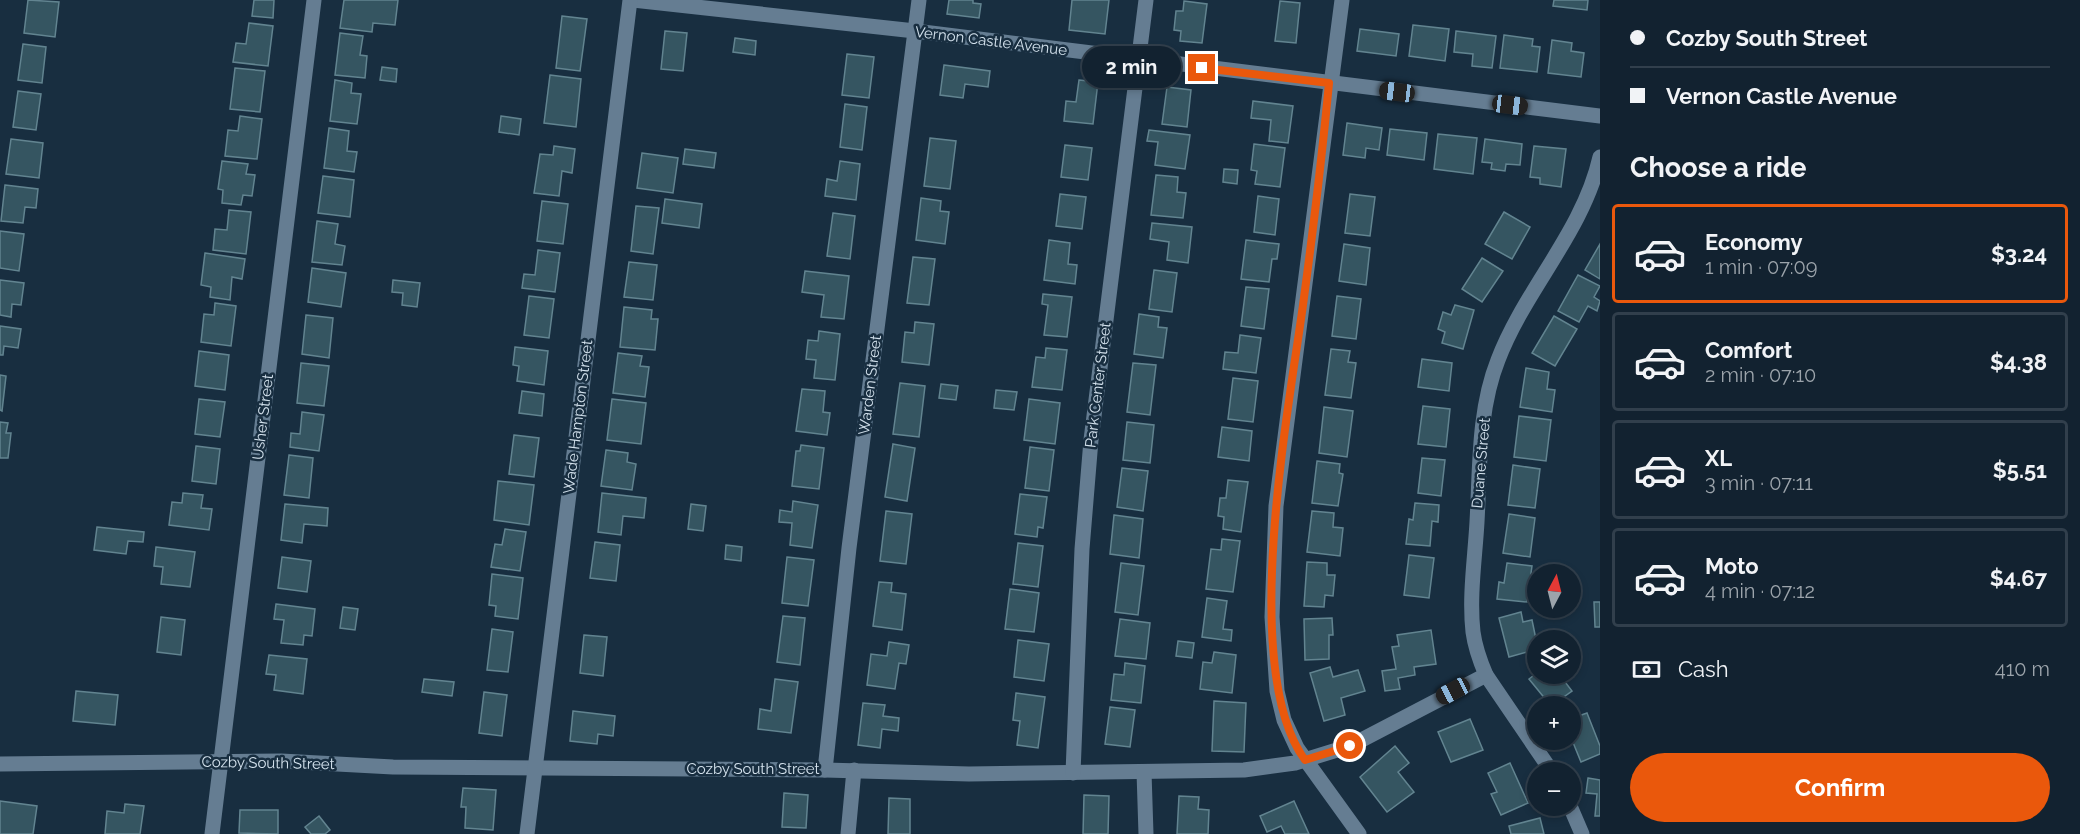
<!DOCTYPE html>
<html lang="en">
<head>
<meta charset="utf-8">
<style>
  :root { --surface:#122230; --page:#1f2f3c; --text:#f1f3f6; --muted:#9ca4ab; --line:#313f4c; --accent:#ea580c }
  body { margin:0; font-family:Raleway,sans-serif; background:var(--page); color:var(--text); height:100vh; display:flex; flex-direction:column; font-size:22px; white-space:nowrap }
  * { box-sizing:border-box; margin:0 }
  p { font-size:20px; color:var(--muted) }
  .icon { flex:none; width:33px; height:33px; fill:none; stroke:currentColor; stroke-width:2; stroke-linecap:round; stroke-linejoin:round }
  .map { position:relative; flex:1; overflow:hidden }
  .details { display:flex; flex-direction:column; background:var(--surface); width:480px }
  .details>* { flex:none }
  .top-card { display:grid; align-content:center; height:132px; padding:0 30px; background:var(--surface) }
  .needle { width:39px; rotate:7deg }
  .fabs { position:absolute; left:1527px; top:564px; display:grid; gap:12px }
  .fabs a { display:grid; place-items:center; width:54px; height:54px; border-radius:50%; background:var(--surface); box-shadow:0 3px 9px #0003,0 0 0 2px var(--line); font-size:30px }
  .end { position:absolute; width:27px; height:27px; margin:-14px; border:8px solid #ea580c; background:#fff; box-shadow:0 0 0 3px #fff }
  .from { border-radius:50% }
  .bubble { position:absolute; height:42px; border-radius:21px; background:var(--surface); box-shadow:0 3px 9px #0003,0 0 0 2px var(--line); font-size:20px; font-weight:700; line-height:42px; text-align:center }
  .car { position:absolute; width:18px; height:36px; margin:-18px -9px; border-radius:8px; box-shadow:0 0 4px 2px #0007; background:linear-gradient(#222 24%,#8ab4d8 0 40%,#222 0 76%,#8ab4d8 0 86%,#222 0) }
  .top-card b { display:flex; align-items:center; gap:21px; height:57px; font-size:22px }
  .top-card b+b { border-top:2px solid var(--line) }
  .top-card i { width:15px; height:15px; background:var(--text) }
  ul { padding:0; list-style:none }
  li { display:flex; align-items:center; gap:18px; height:99px; margin:0 12px 9px; padding:0 18px; border:3px solid var(--line); border-radius:6px }
  li div { flex:1 }
  li b { display:block; font-size:22px }
  li em { font-style:normal; font-weight:700 }
  li.active { border-color:var(--accent) }
  li>.icon { width:54px; height:54px; stroke-width:1.5 }
  h2 { padding:0 30px; font-size:27px; line-height:72px }
  .pay { display:flex; align-items:center; gap:15px; height:66px; padding:0 30px; font-size:22px }
  .pay p { margin-inline-start:auto }
  .primary-button { display:flex; gap:12px; margin-top:auto; padding:12px 30px }
  .primary-button a { flex:1; height:69px; border-radius:36px; background:var(--accent); color:#fff; font-size:24px; font-weight:700; line-height:69px; text-align:center }
  main { display:flex; flex:1; min-height:0 }
  .map>svg:first-child { display:block }
  .building { fill:#355561; stroke:#628490; stroke-width:1.5 }
  .lines { fill:none; stroke-linecap:round; stroke-linejoin:round }
  .minor { stroke:#657d92; stroke-width:15 }
  .route { stroke:#ea580c; stroke-width:8 }
  .labels { text-anchor:middle; dominant-baseline:central; stroke-width:5; stroke-linejoin:round; paint-order:stroke }
  .street-label { font-size:15px; fill:#d4e2ed; stroke:#182e40 }
</style>
</head>
<body>
<main>
<div class="map">
<svg width="1600" height="834" viewBox="0 0 1600 834">
  <rect width="100%" height="100%" fill="#182e40"/>
  <g class="building">
    <polygon points="28,0 59,2 55,37 24,33"/>
    <polygon points="254,0 274,0 273,18 252,16"/>
    <polygon points="344,0 398,0 395,25 373,23 372,32 340,28"/>
    <polygon points="949,0 973,0 973,3 981,4 979,18 947,14"/>
    <polygon points="1072,0 1109,0 1105,34 1069,30"/>
    <polygon points="1554,0 1588,0 1587,10 1553,6"/>
    <polygon points="1184,1 1207,4 1202,43 1180,41 1181,31 1174,30 1176,11 1183,11"/>
    <polygon points="1280,1 1300,3 1296,43 1275,41"/>
    <polygon points="562,16 587,19 580,71 556,68"/>
    <polygon points="249,23 273,26 268,66 233,62 236,43 246,44"/>
    <polygon points="1413,25 1449,29 1445,61 1409,56"/>
    <polygon points="1360,29 1399,34 1396,56 1357,51"/>
    <polygon points="665,31 687,33 683,71 661,69"/>
    <polygon points="1456,31 1496,36 1492,68 1472,66 1473,54 1454,52"/>
    <polygon points="340,33 363,36 360,55 367,56 365,78 335,75"/>
    <polygon points="1504,35 1533,39 1532,46 1540,47 1537,72 1500,68"/>
    <polygon points="735,38 756,41 755,55 733,52"/>
    <polygon points="1552,40 1572,43 1571,51 1584,53 1581,77 1548,73"/>
    <polygon points="23,44 46,47 42,83 18,80"/>
    <polygon points="847,54 874,57 869,98 842,95"/>
    <polygon points="944,65 990,71 988,87 965,84 963,98 940,95"/>
    <polygon points="382,67 397,69 396,82 380,80"/>
    <polygon points="235,68 265,71 260,112 230,109"/>
    <polygon points="550,75 581,79 576,127 544,123"/>
    <polygon points="335,80 352,83 351,93 361,94 357,124 330,121"/>
    <polygon points="1079,80 1098,82 1093,124 1064,121 1066,101 1076,102"/>
    <polygon points="1167,87 1191,90 1187,127 1162,124"/>
    <polygon points="18,91 41,94 36,130 13,127"/>
    <polygon points="1253,101 1293,106 1288,143 1269,141 1271,120 1251,118"/>
    <polygon points="845,104 867,107 862,150 840,147"/>
    <polygon points="240,116 262,119 257,159 225,156 228,130 238,131"/>
    <polygon points="501,116 521,119 519,135 499,132"/>
    <polygon points="1347,123 1382,128 1379,150 1366,148 1365,158 1343,155"/>
    <polygon points="329,128 349,131 347,151 357,152 354,172 324,168"/>
    <polygon points="1390,129 1427,133 1424,160 1387,155"/>
    <polygon points="1149,130 1190,135 1185,169 1155,165 1158,142 1147,141"/>
    <polygon points="1438,134 1477,138 1473,174 1434,169"/>
    <polygon points="930,138 956,141 950,189 924,186"/>
    <polygon points="11,139 43,143 39,178 6,174"/>
    <polygon points="1485,139 1522,144 1520,165 1506,164 1505,171 1491,169 1492,163 1482,162"/>
    <polygon points="1254,144 1285,148 1280,187 1255,184 1257,171 1251,170"/>
    <polygon points="1065,145 1092,148 1088,180 1061,177"/>
    <polygon points="554,146 575,149 572,173 562,171 559,196 534,193 540,154 553,155"/>
    <polygon points="1534,146 1566,149 1561,187 1540,184 1540,178 1530,177"/>
    <polygon points="685,149 716,153 714,168 683,164"/>
    <polygon points="642,153 678,158 673,193 637,188"/>
    <polygon points="222,161 248,164 246,174 255,175 252,196 243,195 241,205 222,203 223,190 218,189"/>
    <polygon points="840,161 860,164 856,200 825,196 827,179 837,181"/>
    <polygon points="1224,169 1238,170 1237,184 1223,182"/>
    <polygon points="1156,175 1178,177 1177,192 1186,193 1183,218 1151,215"/>
    <polygon points="323,176 354,180 350,217 318,213"/>
    <polygon points="5,185 38,189 36,208 25,207 23,223 1,221"/>
    <polygon points="1060,194 1086,197 1082,229 1056,226"/>
    <polygon points="1350,194 1375,197 1370,236 1345,233"/>
    <polygon points="1258,196 1279,199 1275,235 1254,232"/>
    <polygon points="921,198 941,201 940,211 949,212 945,244 916,240"/>
    <polygon points="665,199 702,204 699,228 662,223"/>
    <polygon points="542,201 568,204 563,244 537,241"/>
    <polygon points="636,206 659,208 653,254 631,251"/>
    <polygon points="229,210 251,212 246,254 213,250 215,229 227,230"/>
    <polygon points="1504,212 1530,227 1512,259 1485,244"/>
    <polygon points="833,213 855,216 850,259 827,256"/>
    <polygon points="317,221 338,224 335,244 345,246 342,265 312,262"/>
    <polygon points="1152,223 1192,227 1188,263 1167,260 1169,242 1150,239"/>
    <polygon points="0,231 24,234 19,271 0,268"/>
    <polygon points="1049,240 1070,243 1068,264 1077,265 1075,284 1044,280"/>
    <polygon points="1246,240 1279,244 1277,259 1272,259 1269,282 1241,279"/>
    <polygon points="1344,244 1370,248 1366,285 1339,281"/>
    <polygon points="1600,244 1600,279 1585,270"/>
    <polygon points="538,250 560,253 555,292 522,288 524,274 535,275"/>
    <polygon points="205,253 245,259 242,279 232,277 230,300 210,297 211,287 201,285"/>
    <polygon points="913,257 935,259 929,305 907,303"/>
    <polygon points="1482,258 1503,271 1482,302 1462,289"/>
    <polygon points="629,262 657,265 653,300 624,297"/>
    <polygon points="312,268 346,273 341,307 308,302"/>
    <polygon points="1154,270 1177,273 1172,312 1149,309"/>
    <polygon points="805,271 849,276 844,319 821,317 824,295 802,292"/>
    <polygon points="1578,275 1600,286 1594,297 1600,301 1597,311 1588,306 1579,322 1558,311"/>
    <polygon points="0,280 24,283 21,305 12,304 11,317 0,315"/>
    <polygon points="393,280 420,283 417,307 402,305 403,293 392,292"/>
    <polygon points="1246,287 1269,289 1264,329 1241,326"/>
    <polygon points="1043,294 1072,297 1067,337 1044,335 1048,305 1042,304"/>
    <polygon points="529,296 554,299 549,338 524,335"/>
    <polygon points="1337,296 1361,299 1356,339 1332,336"/>
    <polygon points="215,303 236,306 231,346 201,342 204,314 214,315"/>
    <polygon points="1455,305 1474,310 1463,349 1442,343 1445,332 1438,329 1443,312 1451,315"/>
    <polygon points="624,307 652,310 651,319 658,319 655,350 620,347"/>
    <polygon points="1139,314 1159,317 1158,327 1167,328 1163,358 1134,354"/>
    <polygon points="306,315 333,318 329,358 302,354"/>
    <polygon points="1554,316 1577,329 1555,366 1532,353"/>
    <polygon points="915,322 934,324 929,365 902,362 905,332 914,333"/>
    <polygon points="0,326 21,329 18,348 4,346 3,355 0,355"/>
    <polygon points="819,331 840,334 835,380 814,378 816,360 806,359 808,340 818,341"/>
    <polygon points="1240,335 1261,338 1256,373 1223,369 1225,352 1238,353"/>
    <polygon points="515,347 548,351 544,385 517,381 519,366 513,365"/>
    <polygon points="1046,348 1067,350 1062,390 1032,387 1036,357 1045,358"/>
    <polygon points="1331,349 1350,351 1348,362 1356,363 1351,398 1325,395"/>
    <polygon points="199,351 229,355 225,390 195,386"/>
    <polygon points="618,353 642,356 640,366 649,367 645,397 613,393"/>
    <polygon points="1422,359 1452,363 1449,391 1418,387"/>
    <polygon points="301,363 329,366 324,406 297,403"/>
    <polygon points="1133,363 1156,365 1150,415 1127,412"/>
    <polygon points="1526,368 1549,372 1547,389 1555,390 1552,412 1520,407"/>
    <polygon points="0,375 6,376 2,411 0,410"/>
    <polygon points="1233,378 1258,381 1253,422 1228,419"/>
    <polygon points="900,383 925,386 919,437 893,434"/>
    <polygon points="941,384 958,386 956,400 939,398"/>
    <polygon points="802,389 825,391 823,412 830,413 827,435 796,431"/>
    <polygon points="996,390 1017,392 1014,410 994,408"/>
    <polygon points="522,391 544,394 542,416 519,413"/>
    <polygon points="199,399 225,402 220,437 195,434"/>
    <polygon points="612,399 646,403 641,444 607,440"/>
    <polygon points="1029,399 1060,403 1055,444 1024,440"/>
    <polygon points="1423,406 1450,409 1446,447 1418,444"/>
    <polygon points="1324,407 1353,411 1347,457 1319,453"/>
    <polygon points="302,412 324,415 319,451 290,447 291,433 300,434"/>
    <polygon points="1519,416 1551,420 1546,461 1514,457"/>
    <polygon points="0,422 8,423 6,433 11,433 8,458 0,458"/>
    <polygon points="1127,422 1154,425 1150,463 1123,460"/>
    <polygon points="1222,427 1252,431 1249,461 1218,457"/>
    <polygon points="514,435 539,438 534,477 509,474"/>
    <polygon points="893,444 915,448 907,501 885,497"/>
    <polygon points="801,445 824,448 819,489 792,486 796,451 800,451"/>
    <polygon points="196,446 220,449 216,484 192,481"/>
    <polygon points="1030,447 1054,450 1049,491 1025,488"/>
    <polygon points="606,450 628,453 627,462 636,464 632,490 601,486"/>
    <polygon points="289,455 313,458 309,498 284,495"/>
    <polygon points="1422,458 1445,460 1441,496 1418,493"/>
    <polygon points="1317,461 1340,464 1339,473 1343,474 1338,506 1312,503"/>
    <polygon points="1513,465 1540,469 1535,508 1508,505"/>
    <polygon points="1122,468 1148,471 1143,511 1117,507"/>
    <polygon points="1228,480 1248,482 1241,532 1223,529 1224,517 1218,516 1220,498 1226,498"/>
    <polygon points="498,481 534,485 529,525 494,520"/>
    <polygon points="183,493 203,495 201,508 212,509 209,530 169,525 172,502 182,503"/>
    <polygon points="602,493 646,498 644,518 623,516 621,535 598,532"/>
    <polygon points="1020,494 1047,497 1043,528 1038,527 1037,537 1015,534"/>
    <polygon points="793,501 818,505 812,548 790,545 792,523 779,522 780,510 792,512"/>
    <polygon points="1415,503 1439,505 1438,522 1432,521 1430,546 1406,544 1409,519 1413,520"/>
    <polygon points="285,504 328,508 327,526 304,524 302,543 281,540"/>
    <polygon points="691,504 706,506 703,531 688,529"/>
    <polygon points="886,511 912,514 906,564 880,561"/>
    <polygon points="1312,511 1334,513 1333,527 1343,528 1340,556 1307,552"/>
    <polygon points="1509,514 1535,518 1530,557 1503,553"/>
    <polygon points="1114,515 1143,519 1139,558 1110,554"/>
    <polygon points="97,527 144,532 143,542 128,541 126,554 94,550"/>
    <polygon points="505,529 526,532 520,571 491,567 495,544 502,545"/>
    <polygon points="1222,539 1240,541 1233,592 1206,589 1211,549 1221,550"/>
    <polygon points="595,542 620,545 616,581 590,578"/>
    <polygon points="1018,543 1043,546 1038,587 1013,584"/>
    <polygon points="726,545 742,547 741,561 725,559"/>
    <polygon points="156,547 195,552 190,587 161,584 163,567 154,566"/>
    <polygon points="1409,555 1434,558 1429,598 1404,595"/>
    <polygon points="282,557 311,561 307,592 278,588"/>
    <polygon points="787,557 814,560 808,606 782,603"/>
    <polygon points="1307,562 1327,563 1327,575 1335,575 1333,596 1325,595 1324,607 1304,606"/>
    <polygon points="1121,563 1144,566 1138,615 1115,612"/>
    <polygon points="1507,563 1532,566 1527,602 1497,599 1499,582 1504,583"/>
    <polygon points="492,574 523,578 518,619 495,616 496,606 489,605"/>
    <polygon points="879,582 892,583 891,592 906,594 902,630 873,626"/>
    <polygon points="1010,589 1039,593 1034,632 1005,629"/>
    <polygon points="1207,598 1227,601 1223,629 1232,630 1231,641 1202,637"/>
    <polygon points="1594,602 1600,602 1600,627 1595,627"/>
    <polygon points="276,604 315,609 312,636 304,635 303,645 281,643 284,620 274,619"/>
    <polygon points="343,607 358,609 355,630 340,628"/>
    <polygon points="1521,612 1523,622 1532,620 1538,649 1509,657 1499,618"/>
    <polygon points="783,616 805,618 800,665 777,662"/>
    <polygon points="161,617 185,620 181,655 157,652"/>
    <polygon points="1332,618 1333,635 1329,635 1329,659 1305,660 1304,619"/>
    <polygon points="1120,619 1150,623 1146,659 1115,656"/>
    <polygon points="492,629 513,632 508,672 487,670"/>
    <polygon points="1431,630 1436,664 1414,667 1415,675 1398,678 1400,689 1385,691 1382,671 1396,669 1392,647 1399,646 1397,635"/>
    <polygon points="584,635 607,637 603,676 580,673"/>
    <polygon points="1018,640 1049,644 1044,681 1014,677"/>
    <polygon points="1178,641 1194,643 1192,658 1176,656"/>
    <polygon points="889,642 909,645 906,664 899,663 895,689 867,685 871,654 887,656"/>
    <polygon points="1214,652 1236,655 1232,693 1200,689 1203,662 1212,663"/>
    <polygon points="269,655 307,659 303,694 274,690 276,675 266,674"/>
    <polygon points="1125,663 1145,666 1141,703 1111,700 1114,674 1124,675"/>
    <polygon points="1330,667 1333,677 1358,670 1365,691 1341,698 1345,715 1324,721 1310,673"/>
    <polygon points="1538,672 1559,674 1572,691 1551,706 1529,679"/>
    <polygon points="424,679 454,682 452,696 422,692"/>
    <polygon points="775,679 798,682 791,733 758,729 760,709 771,711"/>
    <polygon points="76,691 118,695 115,725 73,721"/>
    <polygon points="484,692 507,695 502,736 479,733"/>
    <polygon points="1016,693 1045,697 1038,748 1017,745 1020,721 1013,720"/>
    <polygon points="1214,701 1246,703 1244,752 1212,751"/>
    <polygon points="863,703 885,705 883,716 899,718 898,731 882,729 880,748 858,745"/>
    <polygon points="1110,707 1135,710 1130,747 1105,744"/>
    <polygon points="573,711 615,716 613,736 598,734 597,744 570,741"/>
    <polygon points="1587,713 1600,746 1600,754 1581,762 1570,735 1570,719"/>
    <polygon points="1470,719 1483,750 1451,762 1438,732"/>
    <polygon points="1395,746 1409,763 1398,772 1414,792 1387,812 1360,777"/>
    <polygon points="1510,763 1528,803 1501,815 1491,794 1497,792 1488,773"/>
    <polygon points="1588,778 1600,780 1600,816 1595,816 1597,794 1586,793"/>
    <polygon points="463,788 496,790 493,830 465,828 466,807 461,807"/>
    <polygon points="784,793 808,795 806,828 782,827"/>
    <polygon points="1084,795 1109,796 1108,834 1083,834"/>
    <polygon points="1179,796 1199,797 1198,809 1209,810 1208,834 1177,834"/>
    <polygon points="889,798 910,799 910,834 888,834"/>
    <polygon points="0,801 37,806 33,834 0,834"/>
    <polygon points="1294,801 1309,834 1285,834 1281,826 1267,832 1260,816"/>
    <polygon points="125,804 144,806 140,834 105,834 107,811 124,813"/>
    <polygon points="240,810 278,810 278,834 239,833"/>
    <polygon points="319,816 330,830 325,834 311,834 305,827"/>
    <polygon points="1540,818 1544,834 1511,834 1509,826"/>
  </g>
  <g class="lines">
    <g class="minor">
      <polyline points="633,0 915,31 1600,116"/>
      <polyline points="1342,0 1276,506 1272,617 1277,691 1284,720 1297,748 1359,834"/>
      <polyline points="0,764 281,761 393,767 825,770 969,774 1244,770 1295,763 1350,746 1486,675"/>
      <polyline points="825,770 849,548 919,0"/>
      <polyline points="1144,772 1146,834"/>
      <path d="M1552 772 1486 675C1480 661 1475 647 1473 632 1469 596 1475 558 1477 522 1480 469 1478 410 1498 360 1525 289 1583 232 1600 157"/>
      <polyline points="1073,773 1082,549 1091,440 1146,0"/>
      <polyline points="1570,806 1582,834"/>
      <polyline points="212,834 314,0"/>
      <polyline points="527,834 630,0"/>
      <polyline points="848,834 854,770"/>
    </g>
  </g>
  <g class="lines">
    <path class="route" d="M1202 68 1329 83C1322 157 1313 231 1303 305 1288 414 1239 670 1305 760L1350 746"/>
  </g>
  <g class="labels">
    <g class="street-label">
      <text transform="translate(991 41) rotate(7)">Vernon Castle Avenue</text>
      <text transform="translate(870 385) rotate(-83)">Warden Street</text>
      <text transform="translate(1098 385) rotate(-83)">Park Center Street</text>
      <text transform="translate(263 417) rotate(-83)">Usher Street</text>
      <text transform="translate(578 417) rotate(-83)">Wade Hampton Street</text>
      <text transform="translate(1481 463) rotate(-85)">Duane Street</text>
      <text transform="translate(268 763) rotate(1)">Cozby South Street</text>
      <text x="753" y="769">Cozby South Street</text>
    </g>
  </g>
</svg>
<div class="fabs">
<a><svg class="needle" viewBox="-14 -14 28 28"><path d="M0-13l5 13h-10z" fill="#e53935"/><path d="M0 13l5-13h-10z" fill="#9ca4ab"/></svg></a>
<a><svg class="icon" aria-label="layers" viewBox="0 0 24 24"><path d="M12 4l9 5-9 5-9-5zM3 14l9 5 9-5"/></svg></a>
<a>+</a>
<a>−</a>
</div>
<i class="end from" style="left:1350px;top:746px"></i>
<i class="end" style="left:1202px;top:68px"></i>
<div class="bubble" style="left:1082px;top:46px;width:99px">2 min</div>
<i class="car" style="left:1397px;top:92px;rotate:277deg"></i>
<i class="car" style="left:1510px;top:105px;rotate:97deg"></i>
<i class="car" style="left:1453px;top:691px;rotate:242deg"></i>
</div>
<section class="details">
<div class="top-card">
<b><i class="from"></i>Cozby South Street</b>
<b><i></i>Vernon Castle Avenue</b>
</div>
<h2>Choose a ride</h2>
<ul>
<li class="active"><svg class="icon" aria-label="car" viewBox="0 0 24 24"><path d="M5 17H2v-5l4-1 3-4h7l3 4 3 1v5h-3M9 17h6M6 11h13"/><circle cx="7" cy="17" r="2"/><circle cx="17" cy="17" r="2"/></svg><div><b>Economy</b><p>1 min · 07:09</p></div><em>$3.24</em></li>
<li><svg class="icon" aria-label="car" viewBox="0 0 24 24"><path d="M5 17H2v-5l4-1 3-4h7l3 4 3 1v5h-3M9 17h6M6 11h13"/><circle cx="7" cy="17" r="2"/><circle cx="17" cy="17" r="2"/></svg><div><b>Comfort</b><p>2 min · 07:10</p></div><em>$4.38</em></li>
<li><svg class="icon" aria-label="car" viewBox="0 0 24 24"><path d="M5 17H2v-5l4-1 3-4h7l3 4 3 1v5h-3M9 17h6M6 11h13"/><circle cx="7" cy="17" r="2"/><circle cx="17" cy="17" r="2"/></svg><div><b>XL</b><p>3 min · 07:11</p></div><em>$5.51</em></li>
<li><svg class="icon" aria-label="car" viewBox="0 0 24 24"><path d="M5 17H2v-5l4-1 3-4h7l3 4 3 1v5h-3M9 17h6M6 11h13"/><circle cx="7" cy="17" r="2"/><circle cx="17" cy="17" r="2"/></svg><div><b>Moto</b><p>4 min · 07:12</p></div><em>$4.67</em></li>
</ul>
<div class="pay"><svg class="icon" aria-label="cash" viewBox="0 0 24 24"><path d="M3 7h18v10H3z"/><circle cx="12" cy="12" r="2"/></svg>Cash<p>410 m</p></div>
<div class="primary-button"><a>Confirm</a></div>
</section>
</main>
</body>
</html>
